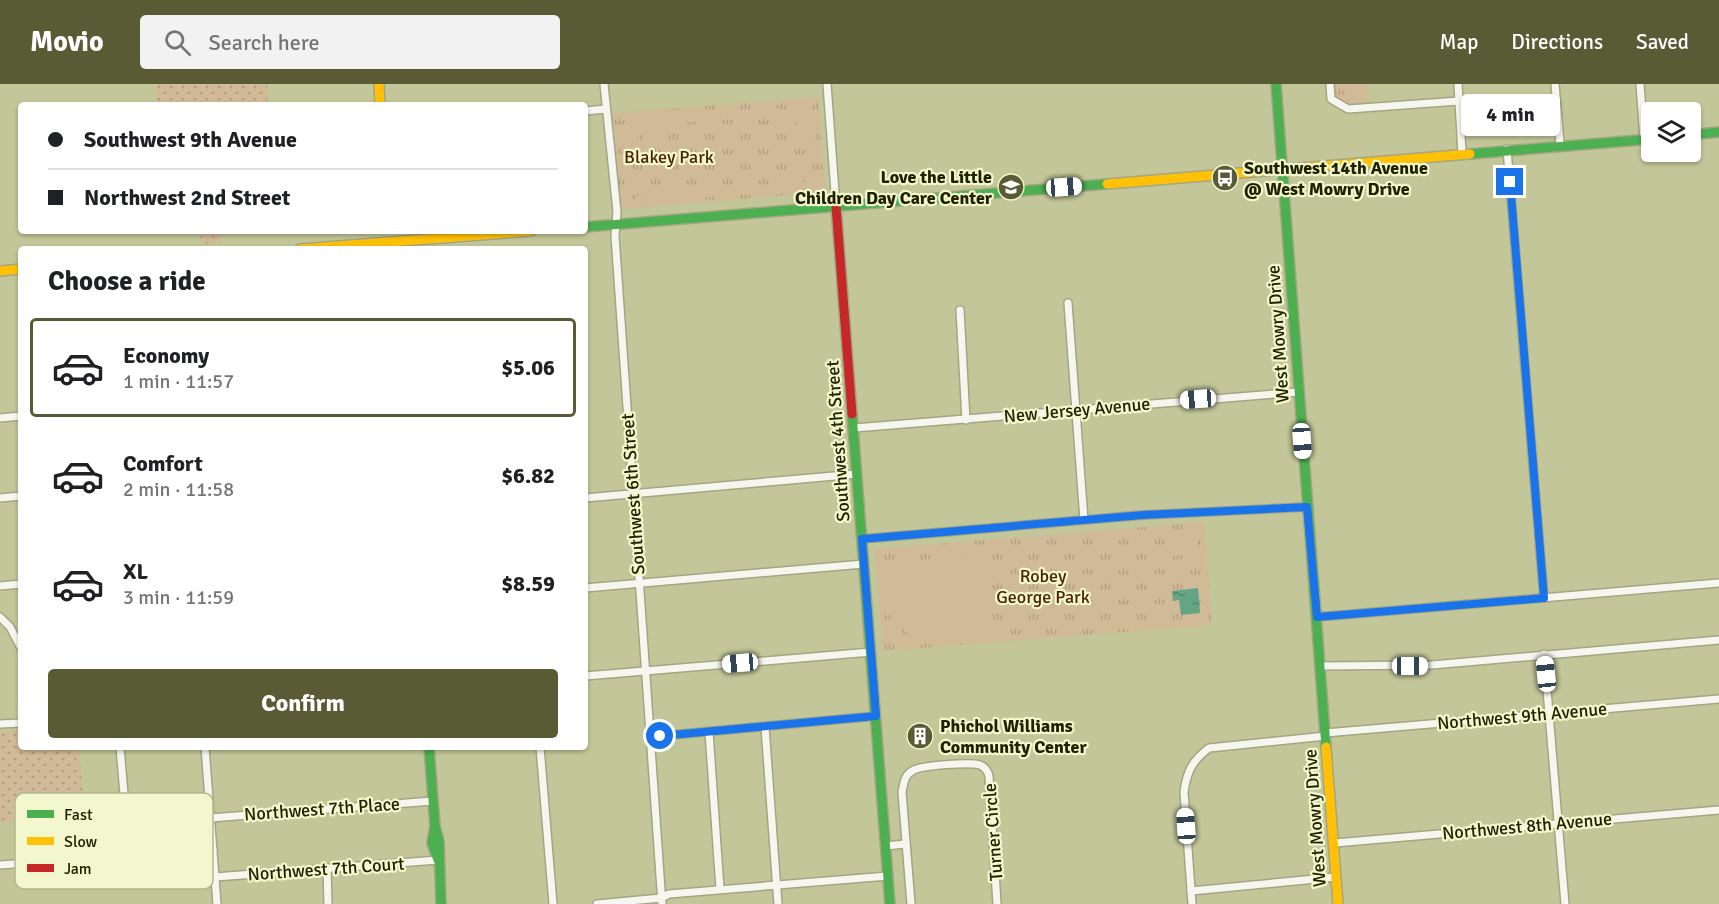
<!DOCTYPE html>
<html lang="en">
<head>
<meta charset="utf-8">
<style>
  :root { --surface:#fff; --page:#f2f2f2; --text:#202124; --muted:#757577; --line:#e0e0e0; --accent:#595b35 }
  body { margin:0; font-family:Signika,sans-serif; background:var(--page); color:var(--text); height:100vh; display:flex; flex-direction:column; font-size:22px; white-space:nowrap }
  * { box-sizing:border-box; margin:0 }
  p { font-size:20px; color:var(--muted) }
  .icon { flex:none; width:33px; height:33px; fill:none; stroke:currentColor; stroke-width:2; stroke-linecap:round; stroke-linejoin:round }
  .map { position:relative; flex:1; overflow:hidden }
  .panel { position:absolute; left:18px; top:162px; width:570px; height:504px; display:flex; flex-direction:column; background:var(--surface); border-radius:6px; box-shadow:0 2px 4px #0004 }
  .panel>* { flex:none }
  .guide { position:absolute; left:18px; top:18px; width:570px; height:132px; border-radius:6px; box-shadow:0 2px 4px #0004; display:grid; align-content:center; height:132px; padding:0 30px; background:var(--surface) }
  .buttons { position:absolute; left:1641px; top:18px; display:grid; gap:12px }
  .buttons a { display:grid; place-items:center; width:60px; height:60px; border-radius:6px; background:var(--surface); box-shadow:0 2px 4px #0004; font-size:30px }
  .end { position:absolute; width:27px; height:27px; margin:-14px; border:8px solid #1a73e8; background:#fff; box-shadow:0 0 0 3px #fff }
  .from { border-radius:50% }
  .bubble { position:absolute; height:42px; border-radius:6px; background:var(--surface); box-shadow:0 2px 4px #0004; font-size:20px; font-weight:700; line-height:42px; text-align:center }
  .car { position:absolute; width:18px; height:36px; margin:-18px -9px; border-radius:8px; box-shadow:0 0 4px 2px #0007; background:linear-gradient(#fff 24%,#345 0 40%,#fff 0 76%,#345 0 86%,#fff 0) }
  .guide b { display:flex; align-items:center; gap:21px; height:57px; font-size:22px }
  .guide b+b { border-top:2px solid var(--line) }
  .guide i { width:15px; height:15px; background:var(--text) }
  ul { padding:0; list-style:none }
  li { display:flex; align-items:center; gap:18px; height:99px; margin:0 12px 9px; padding:0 18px; border:3px solid transparent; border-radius:6px }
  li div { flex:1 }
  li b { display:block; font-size:22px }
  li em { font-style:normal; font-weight:700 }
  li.current { border-color:var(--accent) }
  li>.icon { width:54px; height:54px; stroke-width:1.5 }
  h2 { padding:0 30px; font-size:27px; line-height:72px }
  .action { display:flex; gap:12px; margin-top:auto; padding:12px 30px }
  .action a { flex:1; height:69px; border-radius:6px; background:var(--accent); color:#fff; font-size:24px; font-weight:700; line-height:69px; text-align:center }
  header { display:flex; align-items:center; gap:36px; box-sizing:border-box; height:84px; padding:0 30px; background:var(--accent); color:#fff }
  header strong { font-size:28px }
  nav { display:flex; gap:33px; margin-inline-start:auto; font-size:21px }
  .search { width:420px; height:54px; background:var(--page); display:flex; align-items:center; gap:15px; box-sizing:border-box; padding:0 21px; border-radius:6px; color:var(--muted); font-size:22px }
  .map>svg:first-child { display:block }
  .grass { fill:url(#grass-dots) }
  .park { fill:url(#park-tufts) }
  .pitch { fill:#d1ba97; fill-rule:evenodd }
  .water { fill:url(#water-ripples) }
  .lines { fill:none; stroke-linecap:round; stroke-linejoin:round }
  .street-casing { stroke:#a4a682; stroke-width:10 }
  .fast-casing { stroke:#a4a682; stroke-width:12 }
  .slow-casing { stroke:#a4a682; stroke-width:12 }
  .jam-casing { stroke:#a4a682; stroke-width:12 }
  .street { stroke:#f6f6f0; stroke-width:7 }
  .fast { stroke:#4caf50; stroke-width:9 }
  .slow { stroke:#ffc107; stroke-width:9 }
  .jam { stroke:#c62828; stroke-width:9 }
  .route { stroke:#1a73e8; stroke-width:8 }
  .labels { text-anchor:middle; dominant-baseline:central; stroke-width:4.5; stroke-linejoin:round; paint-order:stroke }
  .park-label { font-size:18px; fill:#4b2202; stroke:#f2f7cd }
  .poi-label { font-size:18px; font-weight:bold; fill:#202200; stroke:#f2f7cd; text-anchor:start }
  .street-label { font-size:18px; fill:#202200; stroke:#f2f7cd }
  .key { fill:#f2f7cd; stroke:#b3b790; stroke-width:1.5 }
  .key-label { font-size:16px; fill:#202200 }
</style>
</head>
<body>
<header>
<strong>Movio</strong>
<div class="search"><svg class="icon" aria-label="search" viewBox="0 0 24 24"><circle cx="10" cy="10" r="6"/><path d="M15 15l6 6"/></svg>Search here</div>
<nav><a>Map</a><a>Directions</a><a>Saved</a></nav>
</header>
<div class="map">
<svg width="1719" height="820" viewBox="0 0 1719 820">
  <defs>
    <pattern id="grass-dots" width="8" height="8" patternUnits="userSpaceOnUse" patternTransform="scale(1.5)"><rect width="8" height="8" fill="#d1ba97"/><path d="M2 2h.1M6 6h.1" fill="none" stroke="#b3a080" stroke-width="1.8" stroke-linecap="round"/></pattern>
    <pattern id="park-tufts" width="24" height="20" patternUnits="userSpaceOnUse" patternTransform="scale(1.5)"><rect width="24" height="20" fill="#d1ba97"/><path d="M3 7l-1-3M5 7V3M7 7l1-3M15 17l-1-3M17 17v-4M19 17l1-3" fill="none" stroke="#b3a080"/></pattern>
    <pattern id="water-ripples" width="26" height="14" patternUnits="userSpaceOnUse" patternTransform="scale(1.5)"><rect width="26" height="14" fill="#64a586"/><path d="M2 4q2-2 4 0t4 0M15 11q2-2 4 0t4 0" fill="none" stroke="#52866b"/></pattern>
  </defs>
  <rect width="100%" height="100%" fill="#c2c698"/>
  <g class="grass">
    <polygon points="156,0 267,0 268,21 157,21"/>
    <polygon points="200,147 220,147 221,158 201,160"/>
    <polygon points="21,646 21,663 79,663 84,732 0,739 0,648"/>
  </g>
  <g class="park">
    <polygon points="1331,0 1367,0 1369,23 1349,24 1332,14"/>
    <polygon points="818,13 826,108 621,125 613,29"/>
    <polygon points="1204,438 1212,541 883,567 875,465"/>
  </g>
  <g class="pitch">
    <path d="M773 24C816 26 829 67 802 98H811L812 105 636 119 635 112 643 111C631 101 622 88 623 72 625 58 632 45 645 38 665 28 745 26 773 24ZM781 31C817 40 819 86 784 99 763 104 666 114 650 106 637 100 629 85 631 71 632 56 643 46 656 41Z"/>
    <polygon points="1197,453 1199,470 1171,472 1170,456"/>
    <path d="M977 467 988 475 987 553C972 556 956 561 941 560 904 558 869 521 882 483Z"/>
  </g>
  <polygon class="water" points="1198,504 1200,529 1181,531 1179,516 1173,517 1172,507"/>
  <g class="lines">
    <defs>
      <g id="street">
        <polyline points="604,0 617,128 615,152 662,820"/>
        <polyline points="827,0 836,122"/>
        <polyline points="1330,0 1331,15 1348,25 1459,17"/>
        <polyline points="1458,0 1462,69"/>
        <polyline points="1555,0 1560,60"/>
        <polyline points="1640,0 1644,55"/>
        <polyline points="585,27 606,25"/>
        <polyline points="1507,65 1544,514"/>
        <polyline points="1068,219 1084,436"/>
        <polyline points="960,226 966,336"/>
        <polyline points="0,334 21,332"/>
        <polyline points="854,344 1299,308"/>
        <polyline points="0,414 21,412"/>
        <polyline points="585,414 857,390"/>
        <polyline points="862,455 1143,431 1307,423"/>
        <polyline points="0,502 21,500"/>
        <polyline points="585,504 864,480"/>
        <polyline points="0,533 10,543 21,564"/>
        <polyline points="1317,533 1719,499"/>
        <polyline points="1544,570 1565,820"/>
        <polyline points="1320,582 1432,581 1719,556"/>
        <polyline points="585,592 871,568"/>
        <polyline points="0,640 21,639"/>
        <polyline points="765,643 778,820"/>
        <polyline points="709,648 720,805"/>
        <polyline points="1325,649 1719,615"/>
        <polyline points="649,653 876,632"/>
        <polyline points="120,663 124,710"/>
        <polyline points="205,663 217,820"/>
        <polyline points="540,663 553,820"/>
        <polyline points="210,734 433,717"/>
        <polyline points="1335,759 1719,726"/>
        <polyline points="886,762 905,760"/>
        <polyline points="0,781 213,765"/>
        <polyline points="327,784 328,820"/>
        <polyline points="215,793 438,776"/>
        <polyline points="1191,807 1336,793"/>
        <polyline points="597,820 661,814 669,810 888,792"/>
        <path d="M911 820 902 708C904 699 904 692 912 687 921 681 971 678 980 681 985 683 988 688 989 692L997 820"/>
        <path d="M1192 820 1184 708C1187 687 1192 677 1209 664L1326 652"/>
      </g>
      <g id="fast">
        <polyline points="1276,0 1326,663"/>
        <polyline points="1690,51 1719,48"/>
        <polyline points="1470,70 1652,55"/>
        <polyline points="585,143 1107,100"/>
        <polyline points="852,330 890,820"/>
        <polyline points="429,663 435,742 439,757 441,820"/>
        <polyline points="435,742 432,759 438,776"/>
      </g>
      <g id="slow">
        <polyline points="379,0 380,21"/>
        <polyline points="1107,100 1470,70"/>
        <polyline points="300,165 531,147"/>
        <polyline points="0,187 21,185"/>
        <polyline points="1326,663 1338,820"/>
      </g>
      <polyline id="jam" points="836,122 852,330"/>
    </defs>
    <use href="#street" class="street-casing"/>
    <use href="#fast" class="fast-casing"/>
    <use href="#slow" class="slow-casing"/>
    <use href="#jam" class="jam-casing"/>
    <use href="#street" class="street"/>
    <use href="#fast" class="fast"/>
    <use href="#slow" class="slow"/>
    <use href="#jam" class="jam"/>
  </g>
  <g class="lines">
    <polyline class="route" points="660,652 876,632 862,455 1143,431 1307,423 1317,533 1544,514 1510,98"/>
  </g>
  <defs>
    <symbol id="bus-disc" viewBox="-11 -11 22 22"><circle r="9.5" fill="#595b35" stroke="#f2f7cd"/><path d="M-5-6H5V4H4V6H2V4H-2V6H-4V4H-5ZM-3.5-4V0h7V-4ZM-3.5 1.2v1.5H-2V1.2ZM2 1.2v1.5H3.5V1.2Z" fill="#fff"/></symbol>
    <symbol id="school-disc" viewBox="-11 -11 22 22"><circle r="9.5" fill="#595b35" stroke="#f2f7cd"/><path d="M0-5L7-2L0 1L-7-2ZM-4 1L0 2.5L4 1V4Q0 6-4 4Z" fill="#fff"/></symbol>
    <symbol id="building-disc" viewBox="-11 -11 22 22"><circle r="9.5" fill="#595b35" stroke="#f2f7cd"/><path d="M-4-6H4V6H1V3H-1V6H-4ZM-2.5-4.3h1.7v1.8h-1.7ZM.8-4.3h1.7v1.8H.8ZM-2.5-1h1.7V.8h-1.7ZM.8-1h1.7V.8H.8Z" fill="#fff"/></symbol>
  </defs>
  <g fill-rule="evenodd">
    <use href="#bus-disc" x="1210" y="79" width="30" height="30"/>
    <use href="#school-disc" x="996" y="88" width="30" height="30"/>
    <use href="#building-disc" x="905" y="637" width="30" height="30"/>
  </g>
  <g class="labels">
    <g class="park-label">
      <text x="669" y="73">Blakey Park</text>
      <text x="1043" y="492">Robey<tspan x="1043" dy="21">George Park</tspan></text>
    </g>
    <g class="poi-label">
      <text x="1244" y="84">Southwest 14th Avenue<tspan x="1244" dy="21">@ West Mowry Drive</tspan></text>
      <text x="992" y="93" text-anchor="end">Love the Little<tspan x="992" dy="21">Children Day Care Center</tspan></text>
      <text x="940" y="642">Phichol Williams<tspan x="940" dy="21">Community Center</tspan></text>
    </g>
    <g class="street-label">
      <text transform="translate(1278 250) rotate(-94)">West Mowry Drive</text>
      <text transform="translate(1077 326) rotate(-5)">New Jersey Avenue</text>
      <text transform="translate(838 357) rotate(-94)">Southwest 4th Street</text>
      <text transform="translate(633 410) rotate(-94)">Southwest 6th Street</text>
      <text transform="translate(1522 632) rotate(-5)">Northwest 9th Avenue</text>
      <text transform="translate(322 725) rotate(-4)">Northwest 7th Place</text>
      <text transform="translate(1315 734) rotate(-94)">West Mowry Drive</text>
      <text transform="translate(1527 742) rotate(-5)">Northwest 8th Avenue</text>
      <text transform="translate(993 748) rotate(-94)">Turner Circle</text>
      <text transform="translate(326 785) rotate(-4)">Northwest 7th Court</text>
    </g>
  </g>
  <rect x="15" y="709" width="198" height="96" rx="9" class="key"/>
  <rect x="27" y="726" width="27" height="8" fill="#4caf50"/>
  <rect x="27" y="753" width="27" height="8" fill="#ffc107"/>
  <rect x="27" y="780" width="27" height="8" fill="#c62828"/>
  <g class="key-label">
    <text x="64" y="736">Fast</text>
    <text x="64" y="763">Slow</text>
    <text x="64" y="790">Jam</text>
  </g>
</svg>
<div class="buttons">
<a><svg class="icon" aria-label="layers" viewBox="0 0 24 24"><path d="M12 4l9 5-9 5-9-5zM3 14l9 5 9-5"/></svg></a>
</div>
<i class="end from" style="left:660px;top:652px"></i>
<i class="end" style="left:1510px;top:98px"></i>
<div class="bubble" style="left:1461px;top:10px;width:99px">4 min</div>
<i class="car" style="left:1064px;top:103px;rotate:86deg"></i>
<i class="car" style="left:1198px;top:315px;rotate:266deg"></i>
<i class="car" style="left:1302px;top:357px;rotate:176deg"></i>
<i class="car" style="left:740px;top:579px;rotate:265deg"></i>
<i class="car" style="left:1410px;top:582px;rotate:90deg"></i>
<i class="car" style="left:1546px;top:590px;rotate:354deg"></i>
<i class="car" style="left:1186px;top:742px;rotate:356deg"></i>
<div class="guide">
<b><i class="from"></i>Southwest 9th Avenue</b>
<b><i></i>Northwest 2nd Street</b>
</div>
<section class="panel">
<h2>Choose a ride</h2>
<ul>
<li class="current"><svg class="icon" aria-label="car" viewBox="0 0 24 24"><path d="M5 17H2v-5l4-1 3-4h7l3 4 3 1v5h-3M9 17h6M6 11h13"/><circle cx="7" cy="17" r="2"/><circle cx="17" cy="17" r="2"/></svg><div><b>Economy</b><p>1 min · 11:57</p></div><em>$5.06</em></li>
<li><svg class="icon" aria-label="car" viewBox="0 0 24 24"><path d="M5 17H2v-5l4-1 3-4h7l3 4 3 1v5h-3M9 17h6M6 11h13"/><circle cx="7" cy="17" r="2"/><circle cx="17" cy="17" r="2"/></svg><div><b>Comfort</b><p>2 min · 11:58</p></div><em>$6.82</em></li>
<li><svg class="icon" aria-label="car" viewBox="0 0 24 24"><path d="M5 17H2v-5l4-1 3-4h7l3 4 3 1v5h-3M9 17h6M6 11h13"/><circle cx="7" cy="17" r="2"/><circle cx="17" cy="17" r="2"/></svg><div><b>XL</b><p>3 min · 11:59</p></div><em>$8.59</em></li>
</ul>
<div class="action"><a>Confirm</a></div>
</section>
</div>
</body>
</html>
